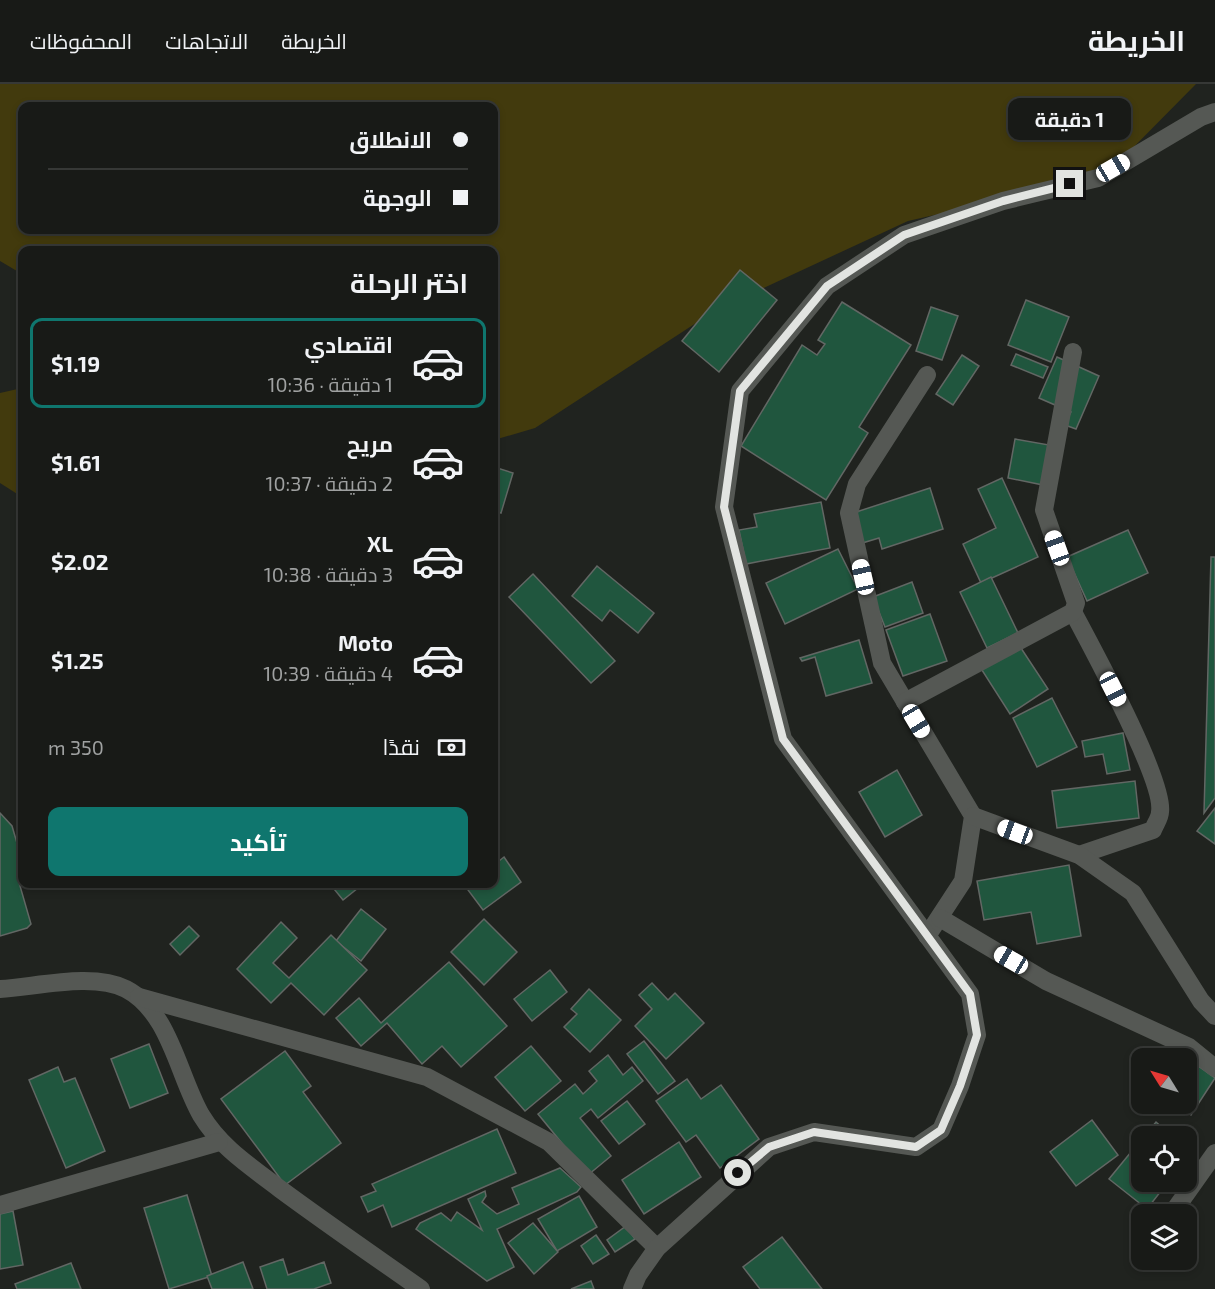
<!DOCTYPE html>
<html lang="ar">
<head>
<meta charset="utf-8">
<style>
  :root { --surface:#181a17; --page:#252724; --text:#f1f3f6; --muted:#9fa1a1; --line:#363836; --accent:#0f766e }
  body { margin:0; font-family:"Exo 2",Cairo,sans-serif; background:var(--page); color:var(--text); direction:rtl; height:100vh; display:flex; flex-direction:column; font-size:22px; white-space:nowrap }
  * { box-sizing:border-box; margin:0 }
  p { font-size:20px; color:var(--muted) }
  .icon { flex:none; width:33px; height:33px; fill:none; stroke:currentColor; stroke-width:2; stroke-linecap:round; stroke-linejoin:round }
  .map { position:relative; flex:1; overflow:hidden; direction:ltr }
  .side { position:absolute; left:18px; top:162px; width:480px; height:642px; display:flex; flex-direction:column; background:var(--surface); border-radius:12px; box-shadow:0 3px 9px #0003,0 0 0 2px var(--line); direction:rtl }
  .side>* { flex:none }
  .banner { position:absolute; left:18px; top:18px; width:480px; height:132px; border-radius:12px; box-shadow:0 3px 9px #0003,0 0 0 2px var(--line); direction:rtl; display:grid; align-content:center; height:132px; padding:0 30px; background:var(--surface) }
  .needle { width:39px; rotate:307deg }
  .buttons { position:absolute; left:1131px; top:964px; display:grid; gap:12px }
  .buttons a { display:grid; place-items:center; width:66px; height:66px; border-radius:12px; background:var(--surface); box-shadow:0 3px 9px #0003,0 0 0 2px var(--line); font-size:30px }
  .end { position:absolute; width:27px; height:27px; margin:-14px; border:8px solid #e2e4e1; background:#111; box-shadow:0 0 0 3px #111 }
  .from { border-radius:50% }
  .bubble { position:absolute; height:42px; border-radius:12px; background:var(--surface); box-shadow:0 3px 9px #0003,0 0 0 2px var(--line); font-size:20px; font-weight:700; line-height:42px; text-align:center; direction:rtl }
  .car { position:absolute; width:18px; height:36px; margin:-18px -9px; border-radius:8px; box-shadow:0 0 4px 2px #0007; background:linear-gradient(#fff 24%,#345 0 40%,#fff 0 76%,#345 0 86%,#fff 0) }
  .banner b { display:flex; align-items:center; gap:21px; height:57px; font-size:22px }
  .banner b+b { border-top:2px solid var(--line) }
  .banner i { width:15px; height:15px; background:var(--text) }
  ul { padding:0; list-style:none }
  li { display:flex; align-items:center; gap:18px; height:90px; margin:0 12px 9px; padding:0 18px; border:3px solid transparent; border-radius:12px }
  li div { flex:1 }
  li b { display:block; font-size:22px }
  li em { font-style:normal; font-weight:700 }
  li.current { border-color:var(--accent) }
  li>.icon { width:54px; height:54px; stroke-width:1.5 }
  h2 { padding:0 30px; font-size:27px; line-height:72px }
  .pay { display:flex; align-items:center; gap:15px; height:66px; padding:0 30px; font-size:22px }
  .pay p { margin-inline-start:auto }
  .cta { display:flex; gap:12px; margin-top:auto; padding:12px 30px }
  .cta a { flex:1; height:69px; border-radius:12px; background:var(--accent); color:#fff; font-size:24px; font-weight:700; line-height:69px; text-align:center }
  header { display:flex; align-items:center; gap:36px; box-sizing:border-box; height:84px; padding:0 30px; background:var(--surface); border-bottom:2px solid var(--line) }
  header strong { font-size:28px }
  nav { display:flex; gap:33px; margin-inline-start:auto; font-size:21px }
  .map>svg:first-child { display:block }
  .green { fill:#423a0d; fill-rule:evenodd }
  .building { fill:#20563e; stroke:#626764; stroke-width:1.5 }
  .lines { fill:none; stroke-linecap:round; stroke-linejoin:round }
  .minor { stroke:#555854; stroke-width:18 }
  .route { stroke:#e2e4e1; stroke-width:8 }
</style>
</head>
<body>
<header>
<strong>الخريطة</strong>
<nav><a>الخريطة</a><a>الاتجاهات</a><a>المحفوظات</a></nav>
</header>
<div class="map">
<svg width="1215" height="1205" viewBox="0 0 1215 1205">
  <rect width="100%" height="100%" fill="#20231f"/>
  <g class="green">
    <path d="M0 0H1196L1113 84 1070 100 908 137 716 226 535 344 494 356V166H22V190L0 177ZM22 22H494V146H22Z"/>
    <polygon points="22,304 22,413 0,399 0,309"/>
  </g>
  <g class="building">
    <polygon points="740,186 777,216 719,288 682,257"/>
    <polygon points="1026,216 1069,233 1051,278 1008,261"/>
    <polygon points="842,218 911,261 859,343 868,349 826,416 741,362 802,261 817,271 825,260 818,256"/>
    <polygon points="931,223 958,232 942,276 916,267"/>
    <polygon points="1016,270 1048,283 1043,294 1011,281"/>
    <polygon points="962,271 979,282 953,321 936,310"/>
    <polygon points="1057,273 1099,292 1076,345 1065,341 1071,328 1039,314"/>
    <polygon points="1015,355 1055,362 1048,402 1008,394"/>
    <polygon points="494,383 513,389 501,429 494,427"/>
    <polygon points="1002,394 1038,473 981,499 963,460 996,444 978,405"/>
    <polygon points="930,404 943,445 882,465 879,454 859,460 850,430"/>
    <polygon points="821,418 830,464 746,480 739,446 757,443 754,430"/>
    <polygon points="1128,446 1148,489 1087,517 1067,473"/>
    <polygon points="838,465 858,505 785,540 766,499"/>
    <polygon points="1211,473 1215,473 1215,714 1204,729"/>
    <polygon points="597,482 654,529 638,549 610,526 602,537 572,512"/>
    <polygon points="533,490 615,577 591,599 509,513"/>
    <polygon points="991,493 1018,549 987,564 960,508"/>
    <polygon points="912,498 923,529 885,543 873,513"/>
    <polygon points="930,530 947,577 903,592 886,546"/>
    <polygon points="859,556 872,599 826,612 815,573 802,577 800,574"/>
    <polygon points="1017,558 1048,605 1010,630 980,583"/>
    <polygon points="1052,614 1077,663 1037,683 1013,634"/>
    <polygon points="1123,649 1130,686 1107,690 1103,670 1085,673 1082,657"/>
    <polygon points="897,686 922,731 885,753 859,708"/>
    <polygon points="1135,697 1139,734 1057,744 1052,707"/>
    <polygon points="1215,724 1215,760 1197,747"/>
    <polygon points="0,729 12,742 22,776 22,790 18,795 31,840 27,844 0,852"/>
    <polygon points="504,773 521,798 483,826 465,802 494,800 494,781"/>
    <polygon points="1069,781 1081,852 1037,860 1031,828 984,836 977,797"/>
    <polygon points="330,800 363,800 343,816"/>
    <polygon points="361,825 386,845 361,877 336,857"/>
    <polygon points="484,835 517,868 484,901 451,868"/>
    <polygon points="281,838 297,854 273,879 289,894 331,851 367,886 324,931 291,899 271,919 237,885"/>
    <polygon points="189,842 199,852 180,871 170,860"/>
    <polygon points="449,878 507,942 461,983 442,962 422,980 387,939 361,962 336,934 359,914 381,939"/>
    <polygon points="550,886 567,908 532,937 514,915"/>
    <polygon points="652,899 668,916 675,909 704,939 666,975 635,942 652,925 639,911"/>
    <polygon points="589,905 621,936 590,968 564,943 577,930 571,925"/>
    <polygon points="644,957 675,997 658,1010 627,970"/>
    <polygon points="149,960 168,1009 130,1024 111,975"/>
    <polygon points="531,962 561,997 525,1027 495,993"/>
    <polygon points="1170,962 1215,994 1191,1031 1176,1020 1186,1020 1186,975 1161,975"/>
    <polygon points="285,967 311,1002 303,1008 341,1059 285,1101 221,1015"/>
    <polygon points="608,971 623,991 632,983 643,997 598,1034 591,1025 580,1034 611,1072 588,1091 538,1030 575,1000 583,1010 597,997 589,987"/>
    <polygon points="58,983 64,998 75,994 105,1067 66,1084 29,996"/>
    <polygon points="687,995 701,1015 721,1001 759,1055 720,1084 696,1051 686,1058 656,1017"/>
    <polygon points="627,1017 645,1040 619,1060 601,1037"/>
    <polygon points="1092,1036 1118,1071 1076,1102 1050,1068"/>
    <polygon points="1156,1038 1173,1053 1144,1053"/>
    <polygon points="497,1045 516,1089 392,1143 383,1121 368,1128 361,1113 376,1107 372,1100"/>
    <polygon points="1142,1056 1142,1072 1133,1066"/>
    <polygon points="679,1058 701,1093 644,1130 622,1096"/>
    <polygon points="1131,1068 1142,1076 1142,1098 1168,1098 1147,1125 1109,1095"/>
    <polygon points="560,1084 581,1103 577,1108 497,1145 514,1183 487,1197 416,1145 420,1139 441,1129 451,1137 457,1128 482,1146 468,1115 485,1107 486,1112 482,1118 497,1130 519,1120 512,1104"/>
    <polygon points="187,1111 212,1192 169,1205 144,1124"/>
    <polygon points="579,1112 597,1143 557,1167 538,1135"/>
    <polygon points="13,1127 23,1181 0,1185 0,1130"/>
    <polygon points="533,1139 558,1168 534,1190 508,1159"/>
    <polygon points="626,1142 635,1155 615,1168 607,1156"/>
    <polygon points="596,1151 609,1170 593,1180 581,1162"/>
    <polygon points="782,1153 822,1205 760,1205 743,1183"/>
    <polygon points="283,1175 288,1191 324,1178 331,1199 314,1205 267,1205 260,1183"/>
    <polygon points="243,1178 253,1205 212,1205 207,1192"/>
    <polygon points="71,1179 81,1205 17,1205 15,1200"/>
    <polygon points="591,1197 594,1205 571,1205"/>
  </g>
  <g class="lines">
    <g class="minor">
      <polyline points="927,291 857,400 849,429 882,579 973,732 963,797 927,852"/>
      <path d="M1073 528C1091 562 1165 697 1160 728 1160 734 1155 740 1153 746L1079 771"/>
      <polyline points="905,618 1073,528 1076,519 1044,426 1073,268"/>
      <polyline points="973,732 1079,771 1133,809 1201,917 1215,932"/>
      <polyline points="940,834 1046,897 1189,963 1215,984"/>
      <path d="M0 905C36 903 93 888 126 905 170 928 178 991 201 1031 221 1064 250 1082 280 1105 326 1139 374 1172 421 1205"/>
      <polyline points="139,913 427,993 549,1058 657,1164"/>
      <polyline points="0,1121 219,1058"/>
      <polyline points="1171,1131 1215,1069"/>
      <polyline points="632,1205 638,1191 657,1164 769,1063 814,1048 916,1063 941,1046 960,1002 977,951 970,910 783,655 724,423 740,307 827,202 904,151 1003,117 1098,94 1201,33 1215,28"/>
    </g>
  </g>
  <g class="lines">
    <polyline class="route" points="738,1089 769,1063 814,1048 916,1063 941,1046 960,1002 977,951 970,910 783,655 724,423 740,307 827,202 904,151 1003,117 1070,100"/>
  </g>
</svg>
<div class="buttons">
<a><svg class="needle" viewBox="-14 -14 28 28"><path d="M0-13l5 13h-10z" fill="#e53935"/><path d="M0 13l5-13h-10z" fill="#9fa1a1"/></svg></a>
<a><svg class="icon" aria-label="locate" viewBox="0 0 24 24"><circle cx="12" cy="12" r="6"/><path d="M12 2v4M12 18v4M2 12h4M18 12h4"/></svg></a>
<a><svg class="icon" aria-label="layers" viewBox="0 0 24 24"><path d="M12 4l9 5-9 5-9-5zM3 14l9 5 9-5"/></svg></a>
</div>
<i class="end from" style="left:738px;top:1089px"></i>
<i class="end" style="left:1070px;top:100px"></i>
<div class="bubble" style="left:1008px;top:14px;width:123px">1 دقيقة</div>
<i class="car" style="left:1113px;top:84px;rotate:60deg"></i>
<i class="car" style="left:1057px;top:464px;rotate:340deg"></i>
<i class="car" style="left:863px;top:493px;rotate:347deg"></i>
<i class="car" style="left:1113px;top:605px;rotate:153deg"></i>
<i class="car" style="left:916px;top:637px;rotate:149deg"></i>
<i class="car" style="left:1015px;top:748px;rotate:290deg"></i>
<i class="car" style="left:1011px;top:876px;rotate:300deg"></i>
<div class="banner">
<b><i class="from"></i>الانطلاق</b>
<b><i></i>الوجهة</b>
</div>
<section class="side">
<h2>اختر الرحلة</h2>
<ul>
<li class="current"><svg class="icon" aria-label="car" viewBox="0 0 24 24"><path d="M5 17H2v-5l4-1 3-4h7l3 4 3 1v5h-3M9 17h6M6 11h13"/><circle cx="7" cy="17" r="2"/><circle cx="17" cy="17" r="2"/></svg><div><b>اقتصادي</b><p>1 دقيقة · 10:36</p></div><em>$1.19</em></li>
<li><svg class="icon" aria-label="car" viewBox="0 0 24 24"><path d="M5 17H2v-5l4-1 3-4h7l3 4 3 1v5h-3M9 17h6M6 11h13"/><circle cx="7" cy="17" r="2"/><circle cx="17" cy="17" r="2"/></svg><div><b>مريح</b><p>2 دقيقة · 10:37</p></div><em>$1.61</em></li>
<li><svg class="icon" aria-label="car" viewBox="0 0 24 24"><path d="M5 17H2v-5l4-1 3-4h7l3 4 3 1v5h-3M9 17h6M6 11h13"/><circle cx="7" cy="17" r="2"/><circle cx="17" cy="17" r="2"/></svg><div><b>XL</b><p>3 دقيقة · 10:38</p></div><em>$2.02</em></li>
<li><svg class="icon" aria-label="car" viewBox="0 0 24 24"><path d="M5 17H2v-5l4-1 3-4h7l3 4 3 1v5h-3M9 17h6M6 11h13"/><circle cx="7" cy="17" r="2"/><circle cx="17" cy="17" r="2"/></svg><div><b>Moto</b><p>4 دقيقة · 10:39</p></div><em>$1.25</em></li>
</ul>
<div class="pay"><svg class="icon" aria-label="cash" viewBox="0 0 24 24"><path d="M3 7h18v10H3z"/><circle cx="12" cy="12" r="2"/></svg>نقدًا<p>350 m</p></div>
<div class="cta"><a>تأكيد</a></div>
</section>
</div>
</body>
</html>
